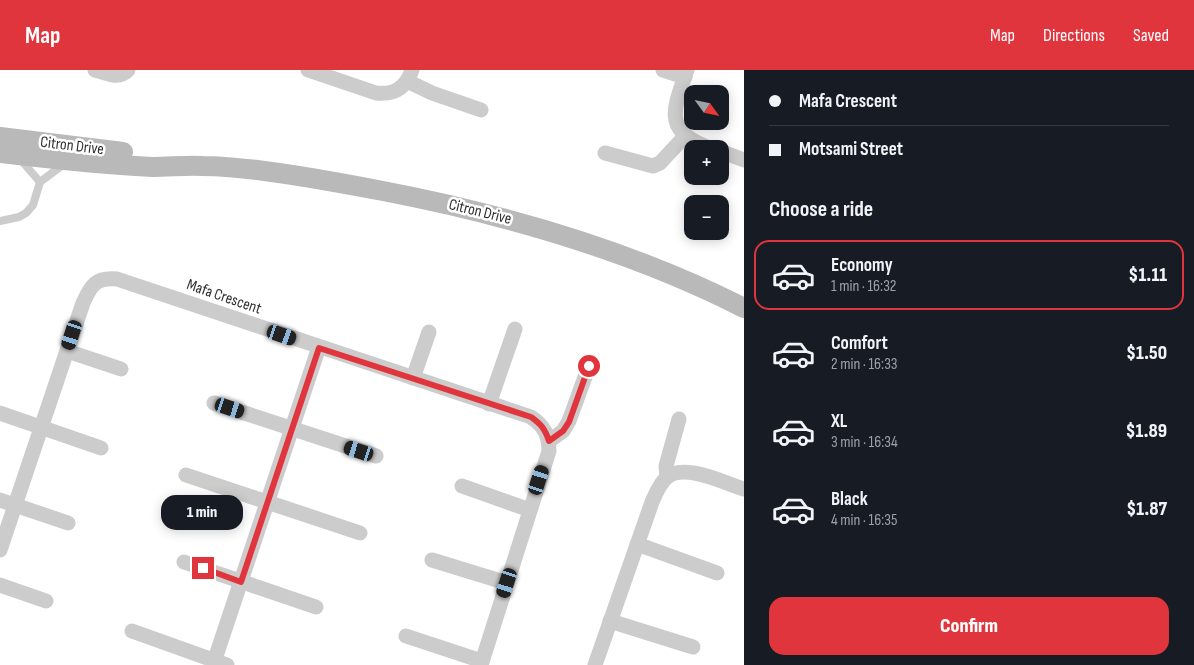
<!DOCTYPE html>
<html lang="en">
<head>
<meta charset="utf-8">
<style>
  :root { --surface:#171b24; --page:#242831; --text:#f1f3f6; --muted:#9ea1a6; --line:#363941; --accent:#e1353e }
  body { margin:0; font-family:"Sofia Sans Condensed",sans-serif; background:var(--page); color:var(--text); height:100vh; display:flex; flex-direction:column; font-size:19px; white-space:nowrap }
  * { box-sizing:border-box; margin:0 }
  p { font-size:16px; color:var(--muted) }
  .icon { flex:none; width:28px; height:28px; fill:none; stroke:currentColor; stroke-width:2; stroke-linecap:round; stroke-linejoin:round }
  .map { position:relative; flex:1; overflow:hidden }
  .panel { display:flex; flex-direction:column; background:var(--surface); width:450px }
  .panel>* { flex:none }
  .hud { display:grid; align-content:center; height:110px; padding:0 25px; background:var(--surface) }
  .needle { width:32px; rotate:123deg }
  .fabs { position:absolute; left:684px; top:15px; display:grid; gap:10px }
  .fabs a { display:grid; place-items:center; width:45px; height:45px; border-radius:10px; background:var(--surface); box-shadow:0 2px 12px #0003; font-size:25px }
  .end { position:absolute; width:22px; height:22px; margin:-11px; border:6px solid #e1353e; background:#fff; box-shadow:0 0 0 2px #fff }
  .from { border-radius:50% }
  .bubble { position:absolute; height:35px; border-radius:15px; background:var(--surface); box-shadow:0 2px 12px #0003; font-size:16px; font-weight:800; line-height:35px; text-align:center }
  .car { position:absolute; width:15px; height:30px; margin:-15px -8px; border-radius:6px; box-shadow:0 0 4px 1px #0007; background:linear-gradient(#222 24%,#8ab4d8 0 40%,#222 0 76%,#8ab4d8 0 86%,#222 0) }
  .hud b { display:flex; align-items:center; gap:18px; height:48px; font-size:19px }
  .hud b+b { border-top:1px solid var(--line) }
  .hud i { width:12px; height:12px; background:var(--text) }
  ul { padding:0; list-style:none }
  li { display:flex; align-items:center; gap:15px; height:70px; margin:0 10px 8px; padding:0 15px; border:2px solid transparent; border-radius:15px }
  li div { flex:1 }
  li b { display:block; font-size:19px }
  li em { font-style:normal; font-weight:800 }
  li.selected { border-color:var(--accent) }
  li>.icon { width:45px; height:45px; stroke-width:1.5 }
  h2 { padding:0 25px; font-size:22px; line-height:60px }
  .primary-button { display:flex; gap:10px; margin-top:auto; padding:10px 25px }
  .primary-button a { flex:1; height:58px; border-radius:15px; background:var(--accent); color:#fff; font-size:20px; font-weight:800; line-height:58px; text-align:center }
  header { display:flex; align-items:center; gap:30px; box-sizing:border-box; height:70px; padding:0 25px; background:var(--accent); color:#fff }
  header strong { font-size:24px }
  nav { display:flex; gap:28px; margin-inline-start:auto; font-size:18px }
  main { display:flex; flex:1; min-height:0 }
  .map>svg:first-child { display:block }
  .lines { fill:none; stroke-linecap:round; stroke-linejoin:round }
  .lane { stroke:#ccc; stroke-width:8 }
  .street { stroke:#ccc; stroke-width:15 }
  .secondary { stroke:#b9b9b9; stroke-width:20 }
  .route { stroke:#e1353e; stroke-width:6 }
  .labels { text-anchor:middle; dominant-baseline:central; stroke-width:5; stroke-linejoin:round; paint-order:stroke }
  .street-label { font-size:16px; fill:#2f2f2f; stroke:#fff }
</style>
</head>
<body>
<header>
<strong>Map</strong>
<nav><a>Map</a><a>Directions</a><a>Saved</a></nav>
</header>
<main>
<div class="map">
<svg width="744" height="595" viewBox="0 0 744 595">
  <rect width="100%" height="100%" fill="#fff"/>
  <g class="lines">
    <g class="lane">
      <polyline points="20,89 40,112"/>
      <polyline points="0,151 19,147 26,143 33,135 40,112 64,94"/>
    </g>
    <g class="street">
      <path d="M95 0C105 3 119 10 128 0"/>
      <path d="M308 0 376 23C394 25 406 18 412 0"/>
      <polyline points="663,0 685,7"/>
      <path d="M687 0C673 41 662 61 712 79"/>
      <polyline points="407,11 432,23 481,40"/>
      <polyline points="720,81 744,90"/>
      <polyline points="605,83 653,96 660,93 686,65"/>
      <polyline points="67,281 121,299"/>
      <polyline points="413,308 429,262"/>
      <polyline points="214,333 376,386"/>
      <polyline points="489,334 515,259"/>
      <polyline points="0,343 101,378"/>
      <polyline points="549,371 563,361 569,351 589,296"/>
      <polyline points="186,405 360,463"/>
      <polyline points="667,407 666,396 679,349"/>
      <polyline points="462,416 530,440"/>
      <polyline points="0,430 68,453"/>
      <polyline points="637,474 717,503"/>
      <path d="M0 480 83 233C91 215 96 207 117 209L531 347C544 356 549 365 549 381L481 595"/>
      <polyline points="432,490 507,513"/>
      <polyline points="184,492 316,537"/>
      <polyline points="0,515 46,531"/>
      <polyline points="610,551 693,577"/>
      <polyline points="132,561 227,595"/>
      <polyline points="406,566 482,591"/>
      <polyline points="213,595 319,277"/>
      <path d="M595 595 652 432C656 423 659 415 666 408 683 392 724 413 744 419"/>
    </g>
    <g class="secondary">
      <polyline points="0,67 123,82"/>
      <path d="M0 83C51 89 102 95 153 97 170 97 187 95 203 96 221 96 239 98 257 100 299 105 341 113 383 121 508 145 630 180 744 238"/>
    </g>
  </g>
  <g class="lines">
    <path class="route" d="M203 498 241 512 319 278 531 347C541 354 545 359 549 371L563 361 569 352 589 296"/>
  </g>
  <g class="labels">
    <g class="street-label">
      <text transform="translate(72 76) rotate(7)">Citron Drive</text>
      <text transform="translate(480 142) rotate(14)">Citron Drive</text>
      <text transform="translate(224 227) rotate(19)">Mafa Crescent</text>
    </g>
  </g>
</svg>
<div class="fabs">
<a><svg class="needle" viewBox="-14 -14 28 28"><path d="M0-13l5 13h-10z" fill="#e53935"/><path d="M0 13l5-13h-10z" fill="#9ea1a6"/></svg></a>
<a>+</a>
<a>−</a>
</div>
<i class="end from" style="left:589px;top:296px"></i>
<i class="end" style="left:203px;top:498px"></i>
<div class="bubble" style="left:161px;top:425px;width:82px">1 min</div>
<i class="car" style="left:72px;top:265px;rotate:198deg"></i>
<i class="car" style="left:282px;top:265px;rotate:109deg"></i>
<i class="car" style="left:230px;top:338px;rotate:108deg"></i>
<i class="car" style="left:359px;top:381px;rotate:288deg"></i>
<i class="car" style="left:539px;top:410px;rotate:18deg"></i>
<i class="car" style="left:507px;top:513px;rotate:198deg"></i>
</div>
<section class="panel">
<div class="hud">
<b><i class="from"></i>Mafa Crescent</b>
<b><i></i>Motsami Street</b>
</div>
<h2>Choose a ride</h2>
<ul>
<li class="selected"><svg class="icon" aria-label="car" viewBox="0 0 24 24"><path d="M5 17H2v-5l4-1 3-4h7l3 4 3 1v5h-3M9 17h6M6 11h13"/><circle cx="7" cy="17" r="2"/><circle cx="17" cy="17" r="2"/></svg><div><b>Economy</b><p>1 min · 16:32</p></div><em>$1.11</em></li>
<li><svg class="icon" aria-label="car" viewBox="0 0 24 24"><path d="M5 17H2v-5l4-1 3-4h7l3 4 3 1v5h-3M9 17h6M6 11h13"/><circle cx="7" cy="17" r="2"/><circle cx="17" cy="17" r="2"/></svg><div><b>Comfort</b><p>2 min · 16:33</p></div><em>$1.50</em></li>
<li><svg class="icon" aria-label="car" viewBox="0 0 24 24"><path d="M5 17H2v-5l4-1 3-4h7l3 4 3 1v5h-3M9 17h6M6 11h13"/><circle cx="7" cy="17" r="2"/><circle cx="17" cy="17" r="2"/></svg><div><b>XL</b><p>3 min · 16:34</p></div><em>$1.89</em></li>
<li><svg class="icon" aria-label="car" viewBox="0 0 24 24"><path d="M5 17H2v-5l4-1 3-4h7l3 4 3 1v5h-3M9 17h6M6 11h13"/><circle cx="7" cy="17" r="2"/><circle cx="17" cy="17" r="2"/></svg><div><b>Black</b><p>4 min · 16:35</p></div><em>$1.87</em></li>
</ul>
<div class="primary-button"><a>Confirm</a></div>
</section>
</main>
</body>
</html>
